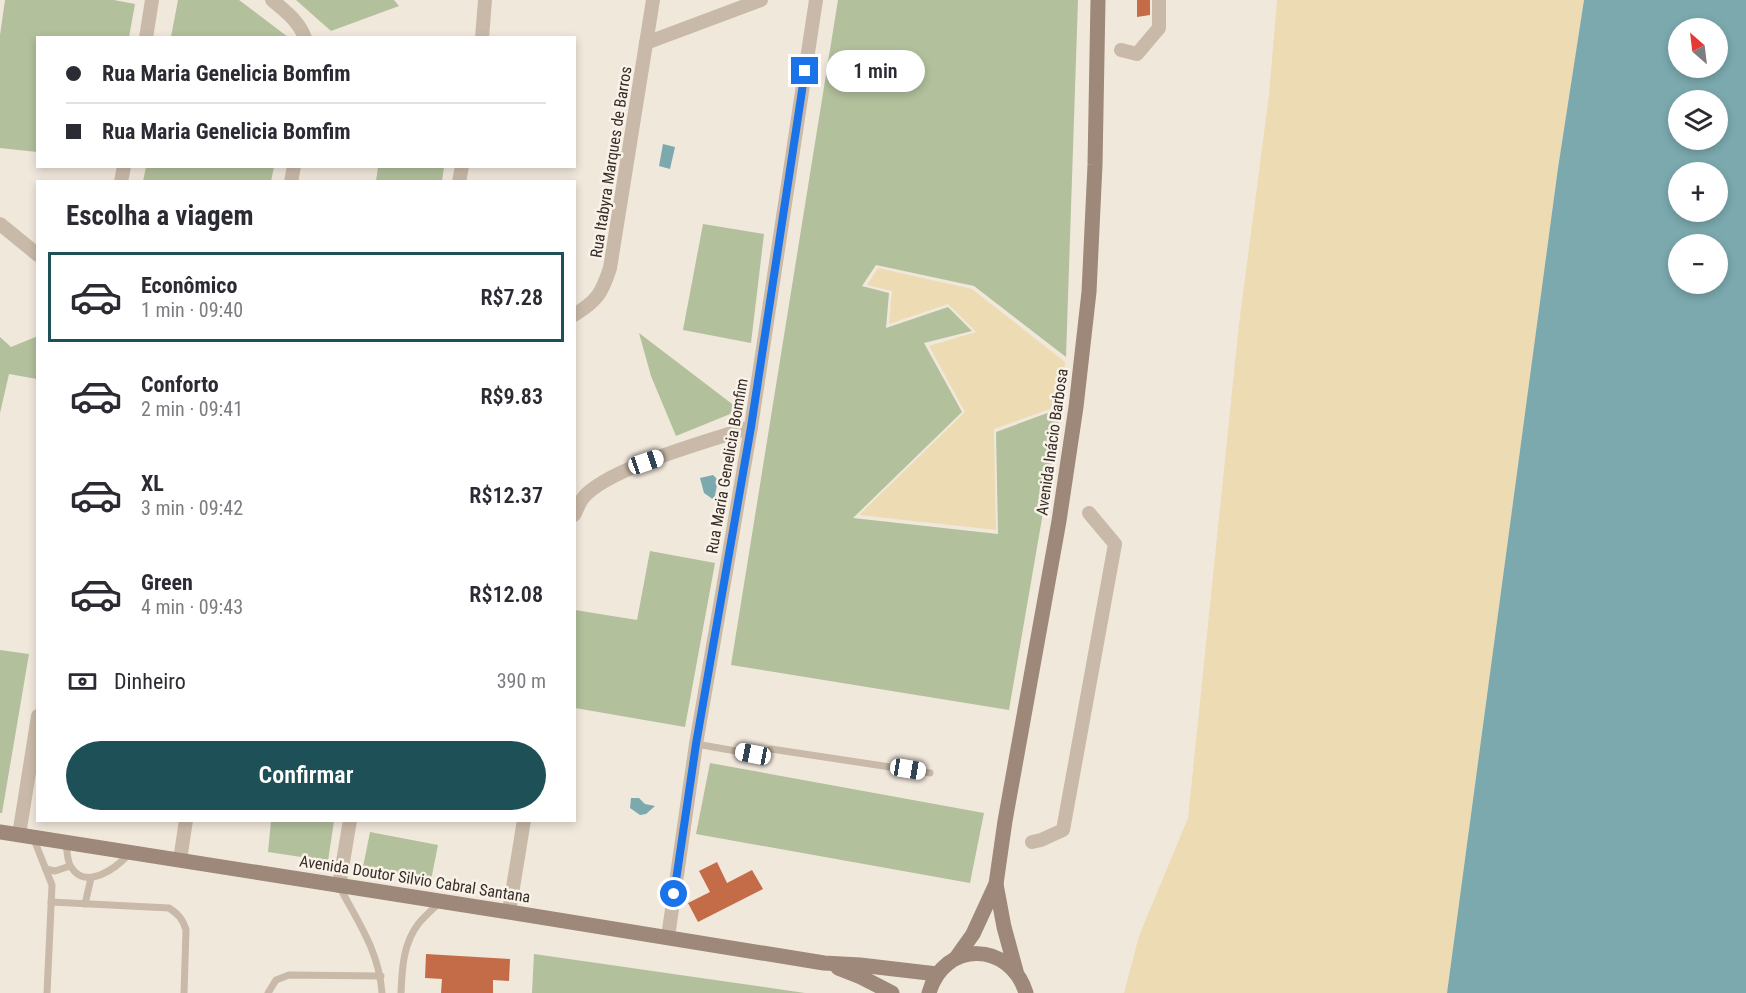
<!DOCTYPE html>
<html lang="pt">
<head>
<meta charset="utf-8">
<style>
  :root { --surface:#fff; --page:#f7f7f7; --text:#2b2b33; --muted:#7c7c81; --line:#e1e1e2; --accent:#1e5057 }
  body { margin:0; font-family:"Roboto Condensed",sans-serif; background:var(--page); color:var(--text); height:100vh; display:flex; flex-direction:column; font-size:22px; white-space:nowrap }
  * { box-sizing:border-box; margin:0 }
  p { font-size:20px; color:var(--muted) }
  .icon { flex:none; width:33px; height:33px; fill:none; stroke:currentColor; stroke-width:2; stroke-linecap:round; stroke-linejoin:round }
  .map { position:relative; flex:1; overflow:hidden }
  .panel { position:absolute; left:36px; top:180px; width:540px; height:642px; display:flex; flex-direction:column; background:var(--surface); border-radius:0px; box-shadow:0 3px 9px #0003 }
  .panel>* { flex:none }
  .top-card { position:absolute; left:36px; top:36px; width:540px; height:132px; border-radius:0px; box-shadow:0 3px 9px #0003; display:grid; align-content:center; height:132px; padding:0 30px; background:var(--surface) }
  .needle { width:39px; rotate:332deg }
  .buttons { position:absolute; left:1668px; top:18px; display:grid; gap:12px }
  .buttons a { display:grid; place-items:center; width:60px; height:60px; border-radius:50%; background:var(--surface); box-shadow:0 3px 9px #0003; font-size:30px }
  .end { position:absolute; width:27px; height:27px; margin:-14px; border:8px solid #1a73e8; background:#fff; box-shadow:0 0 0 3px #fff }
  .from { border-radius:50% }
  .bubble { position:absolute; height:42px; border-radius:21px; background:var(--surface); box-shadow:0 3px 9px #0003; font-size:20px; font-weight:600; line-height:42px; text-align:center }
  .car { position:absolute; width:18px; height:36px; margin:-18px -9px; border-radius:8px; box-shadow:0 0 4px 2px #0007; background:linear-gradient(#fff 24%,#345 0 40%,#fff 0 76%,#345 0 86%,#fff 0) }
  .top-card b { display:flex; align-items:center; gap:21px; height:57px; font-size:22px }
  .top-card b+b { border-top:2px solid var(--line) }
  .top-card i { width:15px; height:15px; background:var(--text) }
  ul { padding:0; list-style:none }
  li { display:flex; align-items:center; gap:18px; height:90px; margin:0 12px 9px; padding:0 18px; border:3px solid transparent; border-radius:0px }
  li div { flex:1 }
  li b { display:block; font-size:22px }
  li em { font-style:normal; font-weight:600 }
  li.selected { border-color:var(--accent) }
  li>.icon { width:54px; height:54px; stroke-width:1.5 }
  h2 { padding:0 30px; font-size:27px; line-height:72px }
  .pay { display:flex; align-items:center; gap:15px; height:66px; padding:0 30px; font-size:22px }
  .pay p { margin-inline-start:auto }
  .cta { display:flex; gap:12px; margin-top:auto; padding:12px 30px }
  .cta a { flex:1; height:69px; border-radius:36px; background:var(--accent); color:#fff; font-size:24px; font-weight:600; line-height:69px; text-align:center }
  .map>svg:first-child { display:block }
  .green { fill:#b2c09c }
  .sand { fill:#ecdbb3 }
  .water { fill:#7ba9ae; fill-rule:evenodd }
  .building { fill:#c46b47 }
  .lines { fill:none; stroke-linecap:round; stroke-linejoin:round }
  .lane { stroke:#c9b9a8; stroke-width:7 }
  .street { stroke:#c9b9a8; stroke-width:14 }
  .secondary { stroke:#9d8879; stroke-width:15 }
  .route { stroke:#1a73e8; stroke-width:8 }
  .labels { text-anchor:middle; dominant-baseline:central; stroke-width:5; stroke-linejoin:round; paint-order:stroke }
  .street-label { font-size:16px; fill:#362d28; stroke:#f9f2e8 }
</style>
</head>
<body>
<div class="map">
<svg width="1746" height="993" viewBox="0 0 1746 993">
  <rect width="100%" height="100%" fill="#f1e8dc"/>
  <g class="green">
    <polygon points="5,0 114,0 135,4 129,37 38,38 37,152 0,148 0,35"/>
    <polygon points="178,0 239,0 288,37 171,37"/>
    <polygon points="296,0 394,0 399,6 331,31"/>
    <polygon points="838,0 1078,0 1066,357 974,286 876,265 862,286 889,293 886,328 948,307 972,331 924,343 962,412 853,518 998,534 996,432 1061,408 1009,710 731,665"/>
    <polygon points="146,167 146,166 274,167 271,181 143,181"/>
    <polygon points="378,167 378,166 444,167 442,181 376,181"/>
    <polygon points="703,224 764,234 751,343 683,330"/>
    <polygon points="639,333 740,410 676,436 651,376"/>
    <polygon points="38,336 37,379 9,374 0,413 0,337 11,347"/>
    <polygon points="650,551 715,563 685,727 575,708 575,610 637,620"/>
    <polygon points="0,650 29,654 2,813 0,813"/>
    <polygon points="710,763 984,813 970,883 696,834"/>
    <polygon points="271,821 334,821 328,861 268,852"/>
    <polygon points="370,832 438,845 431,880 363,867"/>
    <polygon points="534,954 805,993 532,993"/>
  </g>
  <g class="sand">
    <polygon points="1277,0 1584,0 1558,168 1447,993 1124,993 1139,936 1188,818 1239,324 1269,95"/>
    <polygon points="878,268 972,289 1065,362 1061,405 994,429 996,530 859,515 965,412 929,346 976,332 948,304 889,324 892,291 867,285"/>
  </g>
  <g class="water">
    <path d="M1584 0H1746V993H1447L1558 168ZM1718 28V68H1678V28ZM1718 100V140H1678V100ZM1718 172V212H1678V172ZM1718 244V284H1678V244Z"/>
    <polygon points="663,144 675,147 670,169 659,166"/>
    <polygon points="713,475 718,480 714,500 704,493 700,478"/>
    <polygon points="631,798 639,798 645,804 655,806 646,814 640,815 630,808"/>
  </g>
  <g class="building">
    <polygon points="1137,0 1150,0 1150,15 1137,17"/>
    <polygon points="717,862 727,883 752,870 763,889 698,922 688,903 710,892 699,871"/>
    <polygon points="426,954 510,959 509,981 493,980 493,993 441,993 442,979 425,978"/>
  </g>
  <g class="lines">
    <g class="lane">
      <polyline points="696,744 753,754 762,753 771,749 930,773"/>
      <polyline points="33,837 52,885 47,993"/>
      <path d="M66 843C67 850 67 861 71 867 86 891 116 868 129 854"/>
      <polyline points="46,869 55,871 70,866"/>
      <path d="M339 886C358 922 379 951 382 993"/>
      <path d="M51 902 169 908C178 914 183 919 186 930L184 993"/>
      <polyline points="85,904 91,878"/>
      <polyline points="268,993 276,980 289,975 381,976"/>
      <path d="M401 993C402 969 403 943 419 923 425 916 433 909 439 903"/>
    </g>
    <g class="street">
      <path d="M272 0C285 11 299 21 305 38"/>
      <polyline points="146,38 152,0"/>
      <polyline points="482,38 485,0"/>
      <polyline points="646,43 761,0"/>
      <polyline points="1121,50 1137,54 1159,28 1159,0"/>
      <polyline points="121,182 124,166"/>
      <polyline points="291,182 294,166"/>
      <polyline points="459,182 462,166"/>
      <polyline points="0,224 38,255"/>
      <path d="M574 315C597 301 602 293 610 268L653 0"/>
      <path d="M574 515C577 510 579 503 583 498 607 468 712 440 751 427"/>
      <polyline points="19,835 38,716"/>
      <polyline points="1032,842 1041,840 1063,830 1115,544 1089,513"/>
      <polyline points="180,860 186,820"/>
      <polyline points="339,886 350,820"/>
      <polyline points="509,912 524,820"/>
      <polyline points="668,937 696,744 751,427 816,0"/>
    </g>
    <g class="secondary">
      <polyline points="0,832 509,912 824,963 860,965 937,974"/>
      <polyline points="996,884 1004,927 1016,971"/>
      <polyline points="956,958 973,934 996,884 1005,821 1059,521 1076,407 1089,292 1095,165 1098,0"/>
      <polyline points="838,968 861,977 892,993"/>
      <path d="M929 993C944 940 1010 941 1026 993"/>
    </g>
  </g>
  <g class="lines">
    <polyline class="route" points="674,894 696,744 751,427 805,71"/>
  </g>
  <g class="labels">
    <g class="street-label">
      <text transform="translate(611 162) rotate(-81)">Rua Itabyra Marques de Barros</text>
      <text transform="translate(1052 442) rotate(-82)">Avenida Inácio Barbosa</text>
      <text transform="translate(727 466) rotate(-80)">Rua Maria Genelicia Bomfim</text>
      <text transform="translate(415 879) rotate(9)">Avenida Doutor Silvio Cabral Santana</text>
    </g>
  </g>
</svg>
<div class="buttons">
<a><svg class="needle" viewBox="-14 -14 28 28"><path d="M0-13l5 13h-10z" fill="#e53935"/><path d="M0 13l5-13h-10z" fill="#7c7c81"/></svg></a>
<a><svg class="icon" aria-label="layers" viewBox="0 0 24 24"><path d="M12 4l9 5-9 5-9-5zM3 14l9 5 9-5"/></svg></a>
<a>+</a>
<a>−</a>
</div>
<i class="end from" style="left:674px;top:894px"></i>
<i class="end" style="left:805px;top:71px"></i>
<div class="bubble" style="left:826px;top:50px;width:99px">1 min</div>
<i class="car" style="left:646px;top:462px;rotate:71deg"></i>
<i class="car" style="left:753px;top:754px;rotate:281deg"></i>
<i class="car" style="left:908px;top:769px;rotate:99deg"></i>
<div class="top-card">
<b><i class="from"></i>Rua Maria Genelicia Bomfim</b>
<b><i></i>Rua Maria Genelicia Bomfim</b>
</div>
<section class="panel">
<h2>Escolha a viagem</h2>
<ul>
<li class="selected"><svg class="icon" aria-label="car" viewBox="0 0 24 24"><path d="M5 17H2v-5l4-1 3-4h7l3 4 3 1v5h-3M9 17h6M6 11h13"/><circle cx="7" cy="17" r="2"/><circle cx="17" cy="17" r="2"/></svg><div><b>Econômico</b><p>1 min · 09:40</p></div><em>R$7.28</em></li>
<li><svg class="icon" aria-label="car" viewBox="0 0 24 24"><path d="M5 17H2v-5l4-1 3-4h7l3 4 3 1v5h-3M9 17h6M6 11h13"/><circle cx="7" cy="17" r="2"/><circle cx="17" cy="17" r="2"/></svg><div><b>Conforto</b><p>2 min · 09:41</p></div><em>R$9.83</em></li>
<li><svg class="icon" aria-label="car" viewBox="0 0 24 24"><path d="M5 17H2v-5l4-1 3-4h7l3 4 3 1v5h-3M9 17h6M6 11h13"/><circle cx="7" cy="17" r="2"/><circle cx="17" cy="17" r="2"/></svg><div><b>XL</b><p>3 min · 09:42</p></div><em>R$12.37</em></li>
<li><svg class="icon" aria-label="car" viewBox="0 0 24 24"><path d="M5 17H2v-5l4-1 3-4h7l3 4 3 1v5h-3M9 17h6M6 11h13"/><circle cx="7" cy="17" r="2"/><circle cx="17" cy="17" r="2"/></svg><div><b>Green</b><p>4 min · 09:43</p></div><em>R$12.08</em></li>
</ul>
<div class="pay"><svg class="icon" aria-label="cash" viewBox="0 0 24 24"><path d="M3 7h18v10H3z"/><circle cx="12" cy="12" r="2"/></svg>Dinheiro<p>390 m</p></div>
<div class="cta"><a>Confirmar</a></div>
</section>
</div>
</body>
</html>
